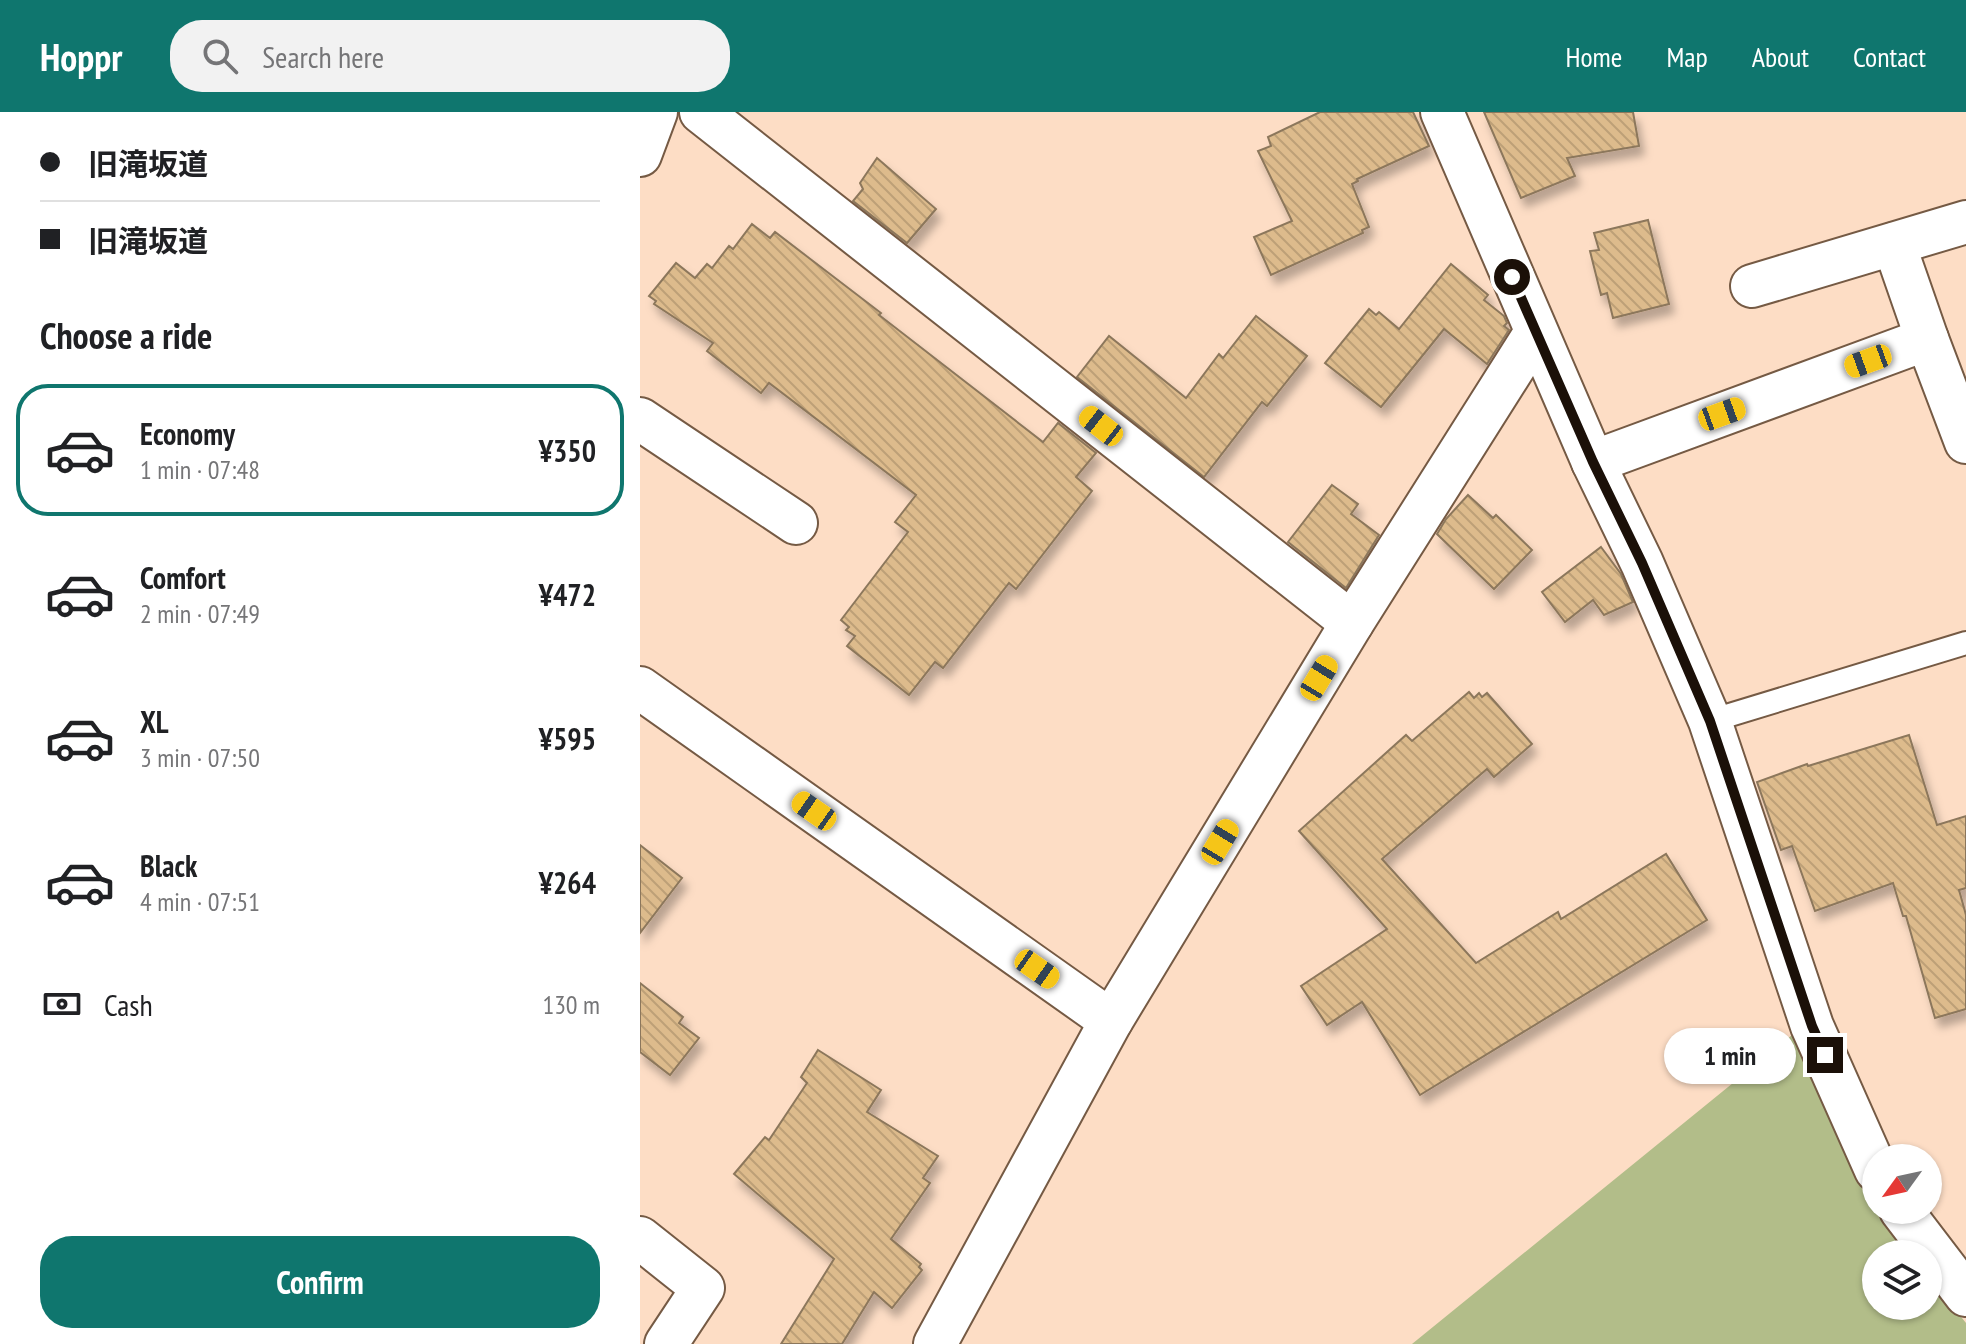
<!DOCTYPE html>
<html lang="en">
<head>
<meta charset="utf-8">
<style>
  :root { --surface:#fff; --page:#f2f2f2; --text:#202124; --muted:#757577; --line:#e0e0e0; --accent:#0f766e }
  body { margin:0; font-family:"PT Sans Narrow","Noto Sans JP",sans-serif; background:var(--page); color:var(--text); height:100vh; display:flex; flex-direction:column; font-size:30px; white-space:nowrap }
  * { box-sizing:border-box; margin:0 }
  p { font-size:26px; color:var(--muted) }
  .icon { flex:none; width:44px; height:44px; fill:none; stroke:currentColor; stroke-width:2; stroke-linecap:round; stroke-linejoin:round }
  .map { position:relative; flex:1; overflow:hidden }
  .side { display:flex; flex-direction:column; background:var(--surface); width:640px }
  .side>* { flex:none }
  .hud { display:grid; align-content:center; height:176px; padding:0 40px; background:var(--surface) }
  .needle { width:52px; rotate:237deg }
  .controls { position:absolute; left:1222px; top:1032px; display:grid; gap:16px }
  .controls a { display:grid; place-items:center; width:80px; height:80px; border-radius:50%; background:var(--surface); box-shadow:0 2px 6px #0004; font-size:40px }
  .end { position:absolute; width:36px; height:36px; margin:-18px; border:10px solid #1b1008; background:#fff; box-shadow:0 0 0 4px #fff }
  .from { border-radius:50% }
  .bubble { position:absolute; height:56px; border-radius:28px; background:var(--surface); box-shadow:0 2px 6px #0004; font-size:26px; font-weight:800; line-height:56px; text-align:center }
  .car { position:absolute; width:24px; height:48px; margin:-24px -12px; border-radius:10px; box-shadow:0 0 6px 2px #0007; background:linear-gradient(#f5c518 24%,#345 0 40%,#f5c518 0 76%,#345 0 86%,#f5c518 0) }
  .hud b { display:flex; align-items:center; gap:28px; height:76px; font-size:30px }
  .hud b+b { border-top:2px solid var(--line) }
  .hud i { width:20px; height:20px; background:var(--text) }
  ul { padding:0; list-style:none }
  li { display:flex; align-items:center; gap:24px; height:132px; margin:0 16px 12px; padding:0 24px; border:4px solid transparent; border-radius:32px }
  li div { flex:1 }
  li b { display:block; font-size:30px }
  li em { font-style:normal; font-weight:800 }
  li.selected { border-color:var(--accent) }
  li>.icon { width:72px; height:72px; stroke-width:1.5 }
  h2 { padding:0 40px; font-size:36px; line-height:96px }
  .pay { display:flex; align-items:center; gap:20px; height:88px; padding:0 40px; font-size:30px }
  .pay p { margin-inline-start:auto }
  .action { display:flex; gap:16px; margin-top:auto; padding:16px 40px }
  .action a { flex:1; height:92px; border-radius:32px; background:var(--accent); color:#fff; font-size:32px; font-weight:800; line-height:92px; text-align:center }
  header { display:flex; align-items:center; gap:48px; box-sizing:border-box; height:112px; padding:0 40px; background:var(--accent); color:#fff }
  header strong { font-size:38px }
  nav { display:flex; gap:44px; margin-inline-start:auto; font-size:28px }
  .search { width:560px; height:72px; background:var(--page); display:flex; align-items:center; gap:20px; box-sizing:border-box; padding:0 28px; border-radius:32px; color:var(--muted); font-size:30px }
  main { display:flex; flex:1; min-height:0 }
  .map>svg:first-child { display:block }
  .green { fill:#b2bd89 }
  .building { fill:url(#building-back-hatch); stroke:#8c775b; stroke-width:2; filter:url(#shadow) }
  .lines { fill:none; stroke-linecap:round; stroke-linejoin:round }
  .lane-casing { stroke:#755a44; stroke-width:26 }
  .street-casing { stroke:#755a44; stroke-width:46 }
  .lane { stroke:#fff; stroke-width:22 }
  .street { stroke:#fff; stroke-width:42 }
  .route { stroke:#1b1008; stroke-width:10 }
</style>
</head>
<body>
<header>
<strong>Hoppr</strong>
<div class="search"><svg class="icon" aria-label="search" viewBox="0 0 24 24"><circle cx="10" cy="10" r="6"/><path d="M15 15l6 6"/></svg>Search here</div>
<nav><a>Home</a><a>Map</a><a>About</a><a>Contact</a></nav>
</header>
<main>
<section class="side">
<div class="hud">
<b><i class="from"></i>旧滝坂道</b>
<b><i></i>旧滝坂道</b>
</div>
<h2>Choose a ride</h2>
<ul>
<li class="selected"><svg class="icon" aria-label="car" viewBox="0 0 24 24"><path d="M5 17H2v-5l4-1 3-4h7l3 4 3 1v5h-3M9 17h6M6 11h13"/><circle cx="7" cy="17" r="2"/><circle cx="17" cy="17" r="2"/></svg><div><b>Economy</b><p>1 min · 07:48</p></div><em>¥350</em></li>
<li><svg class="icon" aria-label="car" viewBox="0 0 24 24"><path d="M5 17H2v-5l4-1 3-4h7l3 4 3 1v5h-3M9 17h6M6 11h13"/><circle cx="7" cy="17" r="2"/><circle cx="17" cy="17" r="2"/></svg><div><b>Comfort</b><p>2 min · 07:49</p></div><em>¥472</em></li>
<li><svg class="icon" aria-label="car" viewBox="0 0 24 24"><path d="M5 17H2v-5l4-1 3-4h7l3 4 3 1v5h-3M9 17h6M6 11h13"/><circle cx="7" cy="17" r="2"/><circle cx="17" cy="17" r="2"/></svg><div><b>XL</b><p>3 min · 07:50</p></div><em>¥595</em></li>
<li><svg class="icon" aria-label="car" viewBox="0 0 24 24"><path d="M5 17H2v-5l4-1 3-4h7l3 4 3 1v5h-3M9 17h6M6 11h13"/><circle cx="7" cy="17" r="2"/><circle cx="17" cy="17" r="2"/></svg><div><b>Black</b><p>4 min · 07:51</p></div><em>¥264</em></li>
</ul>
<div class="pay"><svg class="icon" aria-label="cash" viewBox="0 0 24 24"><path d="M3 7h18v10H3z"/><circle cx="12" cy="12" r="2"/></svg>Cash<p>130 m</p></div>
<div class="action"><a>Confirm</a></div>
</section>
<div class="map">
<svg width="1326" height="1232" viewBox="0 0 1326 1232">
  <defs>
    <pattern id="building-back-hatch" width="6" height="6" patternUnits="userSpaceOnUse" patternTransform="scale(2)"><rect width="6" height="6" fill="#ddbb8c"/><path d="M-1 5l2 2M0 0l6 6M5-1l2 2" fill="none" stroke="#bda077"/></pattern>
    <filter id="shadow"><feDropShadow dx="5" dy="9" stdDeviation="4" flood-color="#0004"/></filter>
  </defs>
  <rect width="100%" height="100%" fill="#fdddc5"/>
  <polygon class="green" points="1157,919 1228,1090 1270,1142 1236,1142 1236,1194 1288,1194 1288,1164 1326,1211 1326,1232 772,1232"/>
  <g class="building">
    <polygon points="680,0 773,0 789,34 717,67 718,69 712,72 729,115 722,118 723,121 631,163 614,125 652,109 618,39 631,34 628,25"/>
    <polygon points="844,0 993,0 999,34 927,46 935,64 881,86"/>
    <polygon points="237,46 296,97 267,131 213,89 223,77 220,71"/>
    <polygon points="1008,108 1029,192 973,206 967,181 961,183 950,139 959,138 954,121"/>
    <polygon points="112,112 130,126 135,120 241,201 239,203 403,330 418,311 456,341 436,365 452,379 376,477 369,471 303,556 295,550 269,583 207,534 215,524 206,518 209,515 201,508 268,420 255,410 276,383 129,271 121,281 67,239 73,231 14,192 16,189 9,184 36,151 55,166 67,152 72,156 89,134 93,137"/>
    <polygon points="811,152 848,183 844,188 864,204 867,211 864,214 869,218 847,252 804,217 741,295 685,251 729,197 736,203 739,200 759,217"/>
    <polygon points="616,204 667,244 627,294 622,290 564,365 437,265 469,224 546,286 579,242 583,246"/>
    <polygon points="692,373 718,392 711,402 739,423 706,476 648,430"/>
    <polygon points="828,383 853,406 856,403 892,438 854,477 797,422 806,407"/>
    <polygon points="961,435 981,462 993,490 964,503 953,488 925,510 902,480"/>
    <polygon points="829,580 834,586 839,581 842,585 847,581 892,632 854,665 847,657 742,747 836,851 918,800 921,807 1026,742 1067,808 780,983 722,890 687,913 661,874 747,817 659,719 766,623 772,629"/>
    <polygon points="1269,623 1297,713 1326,704 1326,776 1319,778 1326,803 1326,897 1295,906 1266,804 1263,804 1253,771 1175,799 1152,734 1141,738 1117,670 1167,652 1168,654"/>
    <polygon points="0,733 42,766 0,821"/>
    <polygon points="0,871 43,905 39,911 59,926 30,963 0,940"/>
    <polygon points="178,938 241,978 227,1000 298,1044 283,1066 290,1071 251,1127 281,1152 279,1155 282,1158 252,1196 234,1180 202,1232 141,1232 194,1147 94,1062 125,1025 129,1028 167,971 161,965"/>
  </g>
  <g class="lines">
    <defs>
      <polyline id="lane" points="1070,609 1326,531"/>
      <g id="street">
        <polyline points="61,0 712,511"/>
        <polyline points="802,0 953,350 1002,451 1070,609 1172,914 1236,1058"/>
        <polyline points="0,43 16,0"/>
        <polyline points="1254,132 1287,227"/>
        <polyline points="1112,174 1326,110"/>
        <polyline points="0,307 156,411"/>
        <polyline points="953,350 1287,227 1326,330"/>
        <polyline points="0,576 471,909"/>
        <polyline points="1261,1098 1326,1183"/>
        <polyline points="0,1126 63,1176 26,1232"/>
        <polyline points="295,1232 471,909 712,511 896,220"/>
      </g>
    </defs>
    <use href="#lane" class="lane-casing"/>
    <use href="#street" class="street-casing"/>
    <use href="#lane" class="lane"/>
    <use href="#street" class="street"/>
  </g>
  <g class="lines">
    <polyline class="route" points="872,165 953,350 1002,451 1070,609 1172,914 1185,943"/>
  </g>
</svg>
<div class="controls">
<a><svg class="needle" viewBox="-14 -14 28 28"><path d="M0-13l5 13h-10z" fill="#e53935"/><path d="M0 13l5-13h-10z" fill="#757577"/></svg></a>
<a><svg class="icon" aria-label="layers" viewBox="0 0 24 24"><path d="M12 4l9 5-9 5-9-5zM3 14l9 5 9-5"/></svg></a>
</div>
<i class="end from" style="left:872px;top:165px"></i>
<i class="end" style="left:1185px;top:943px"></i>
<div class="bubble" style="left:1024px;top:916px;width:132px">1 min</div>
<i class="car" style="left:1228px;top:249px;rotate:250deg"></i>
<i class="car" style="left:1082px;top:302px;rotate:70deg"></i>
<i class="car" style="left:461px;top:314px;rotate:308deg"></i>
<i class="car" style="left:679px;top:566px;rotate:31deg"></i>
<i class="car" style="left:174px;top:699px;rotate:305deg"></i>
<i class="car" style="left:580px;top:730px;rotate:31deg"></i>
<i class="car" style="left:397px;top:857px;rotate:125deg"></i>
</div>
</main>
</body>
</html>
